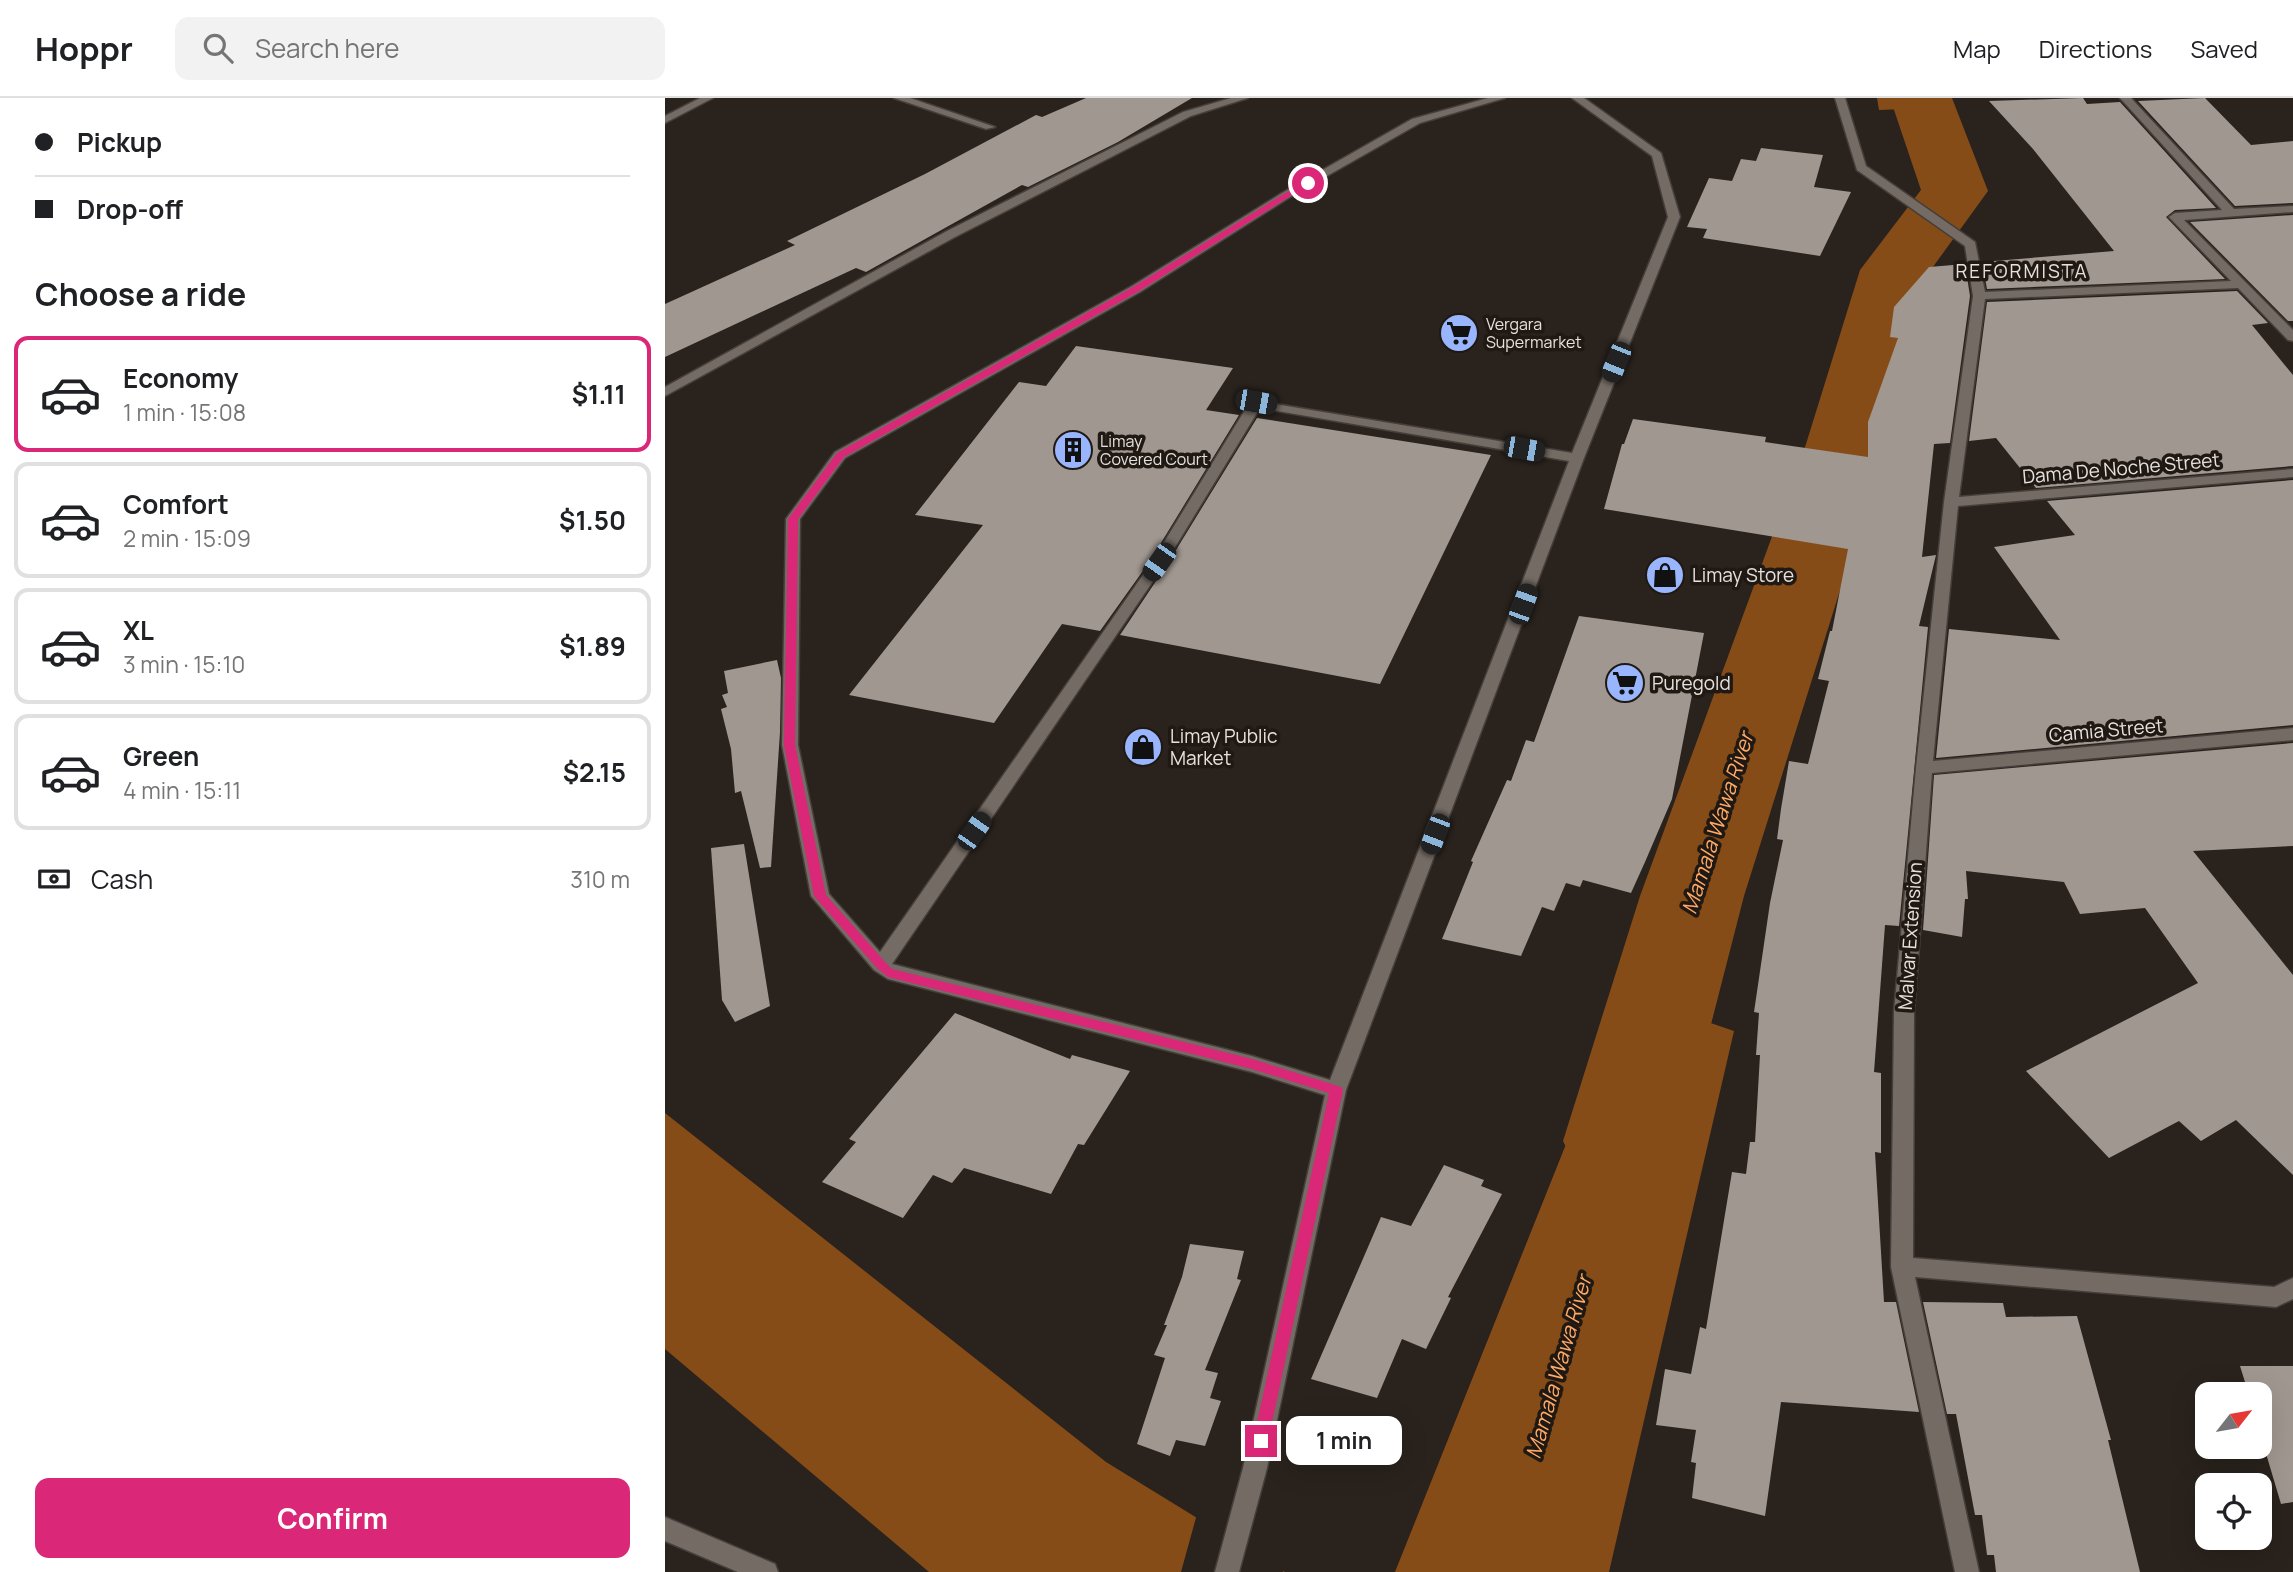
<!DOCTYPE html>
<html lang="en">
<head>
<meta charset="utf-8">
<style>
  :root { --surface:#fff; --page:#f2f2f2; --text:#202124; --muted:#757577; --line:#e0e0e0; --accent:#db2777 }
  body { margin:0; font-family:Manrope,sans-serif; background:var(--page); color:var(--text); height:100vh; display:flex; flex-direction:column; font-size:26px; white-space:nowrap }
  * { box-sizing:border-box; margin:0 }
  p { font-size:23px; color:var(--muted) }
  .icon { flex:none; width:38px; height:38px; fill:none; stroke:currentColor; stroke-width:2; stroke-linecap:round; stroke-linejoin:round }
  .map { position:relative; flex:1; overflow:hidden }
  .panel { display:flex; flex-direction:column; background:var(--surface); width:665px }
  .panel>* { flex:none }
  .top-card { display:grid; align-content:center; height:154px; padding:0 35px; background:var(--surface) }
  .needle { width:46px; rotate:59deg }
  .tools { position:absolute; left:1530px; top:1284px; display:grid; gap:14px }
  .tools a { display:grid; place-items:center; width:77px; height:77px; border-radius:14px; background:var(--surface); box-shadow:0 7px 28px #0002; font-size:35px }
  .end { position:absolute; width:32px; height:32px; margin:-16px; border:9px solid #db2777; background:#fff; box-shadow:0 0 0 4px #fff }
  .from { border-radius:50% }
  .bubble { position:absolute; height:49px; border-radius:14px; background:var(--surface); box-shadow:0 7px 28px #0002; font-size:23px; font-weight:700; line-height:49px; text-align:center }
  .car { position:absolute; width:21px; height:42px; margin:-21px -10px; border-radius:9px; box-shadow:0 0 5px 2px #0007; background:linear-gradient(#222 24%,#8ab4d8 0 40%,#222 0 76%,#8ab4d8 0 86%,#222 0) }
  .top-card b { display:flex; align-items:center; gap:24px; height:66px; font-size:26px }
  .top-card b+b { border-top:2px solid var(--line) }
  .top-card i { width:18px; height:18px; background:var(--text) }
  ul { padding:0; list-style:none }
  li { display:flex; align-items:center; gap:21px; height:116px; margin:0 14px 10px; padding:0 21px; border:4px solid var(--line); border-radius:14px }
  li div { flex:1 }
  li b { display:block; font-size:26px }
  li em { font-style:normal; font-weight:700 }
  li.selected { border-color:var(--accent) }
  li>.icon { width:63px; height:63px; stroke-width:1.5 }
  h2 { padding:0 35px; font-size:32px; line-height:84px }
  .pay { display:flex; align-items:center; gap:18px; height:77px; padding:0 35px; font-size:26px }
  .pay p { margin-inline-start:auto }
  .primary-button { display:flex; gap:14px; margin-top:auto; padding:14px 35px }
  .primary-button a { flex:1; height:80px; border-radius:14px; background:var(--accent); color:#fff; font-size:28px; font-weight:700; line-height:80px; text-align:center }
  header { display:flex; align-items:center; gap:42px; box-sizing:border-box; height:98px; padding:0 35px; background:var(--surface); border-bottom:2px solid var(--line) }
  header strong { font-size:33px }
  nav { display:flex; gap:38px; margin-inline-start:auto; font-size:24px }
  .search { width:490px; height:63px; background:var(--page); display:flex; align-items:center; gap:18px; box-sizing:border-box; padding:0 24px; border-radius:14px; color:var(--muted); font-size:26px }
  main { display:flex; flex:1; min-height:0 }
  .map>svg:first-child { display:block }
  .water { fill:#864c18 }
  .pier { fill:#29221d }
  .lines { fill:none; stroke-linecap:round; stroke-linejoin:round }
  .river { fill:#864c18; fill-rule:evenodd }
  .building { fill:#a09790 }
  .minor-casing { stroke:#453e3a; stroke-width:3 }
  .minor { fill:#746b64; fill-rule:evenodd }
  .route { fill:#db2777 }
  .labels { text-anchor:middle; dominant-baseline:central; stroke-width:7; stroke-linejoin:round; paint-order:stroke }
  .far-poi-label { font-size:16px; fill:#e6e1dd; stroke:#201913; text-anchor:start }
  .far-quarter-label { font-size:19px; letter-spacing:2px; fill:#e6e1dd; stroke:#201913 }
  .street-label { font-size:19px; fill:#e6e1dd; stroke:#201913 }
  .poi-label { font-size:19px; fill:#e6e1dd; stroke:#201913; text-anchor:start }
  .water-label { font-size:21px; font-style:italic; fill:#ffa966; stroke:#201913 }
</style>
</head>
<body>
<header>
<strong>Hoppr</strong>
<div class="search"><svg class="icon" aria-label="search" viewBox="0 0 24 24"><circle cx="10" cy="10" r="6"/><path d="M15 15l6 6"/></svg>Search here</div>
<nav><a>Map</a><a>Directions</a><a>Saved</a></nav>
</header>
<main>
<section class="panel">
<div class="top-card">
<b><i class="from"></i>Pickup</b>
<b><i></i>Drop-off</b>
</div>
<h2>Choose a ride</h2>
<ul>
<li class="selected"><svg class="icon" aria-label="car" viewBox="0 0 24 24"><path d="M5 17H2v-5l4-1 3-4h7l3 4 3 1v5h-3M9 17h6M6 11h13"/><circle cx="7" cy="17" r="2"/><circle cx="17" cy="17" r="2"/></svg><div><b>Economy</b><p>1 min · 15:08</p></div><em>$1.11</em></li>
<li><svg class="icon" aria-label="car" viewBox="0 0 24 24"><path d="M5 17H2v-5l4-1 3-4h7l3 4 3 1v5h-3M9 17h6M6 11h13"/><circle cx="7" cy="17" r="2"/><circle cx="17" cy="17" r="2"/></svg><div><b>Comfort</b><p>2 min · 15:09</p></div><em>$1.50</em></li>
<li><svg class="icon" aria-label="car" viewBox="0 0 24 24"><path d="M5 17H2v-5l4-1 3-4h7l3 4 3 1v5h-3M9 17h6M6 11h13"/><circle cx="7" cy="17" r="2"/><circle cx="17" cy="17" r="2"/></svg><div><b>XL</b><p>3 min · 15:10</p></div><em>$1.89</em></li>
<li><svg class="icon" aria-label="car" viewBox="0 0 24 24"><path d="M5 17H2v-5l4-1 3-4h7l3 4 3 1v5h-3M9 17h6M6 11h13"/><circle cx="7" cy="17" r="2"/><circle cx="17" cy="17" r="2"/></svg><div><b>Green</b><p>4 min · 15:11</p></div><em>$2.15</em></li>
</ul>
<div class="pay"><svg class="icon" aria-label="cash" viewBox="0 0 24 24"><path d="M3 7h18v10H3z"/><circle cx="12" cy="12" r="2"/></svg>Cash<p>310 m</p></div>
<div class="primary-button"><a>Confirm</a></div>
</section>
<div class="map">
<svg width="1628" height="1474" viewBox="0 0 1628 1474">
  <rect width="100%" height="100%" fill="#29221d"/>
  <g class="water">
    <polygon points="1212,0 1285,0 1289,9 1214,12"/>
    <polygon points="961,896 1069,933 944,1474 730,1474"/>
    <polygon points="0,1015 441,1364 620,1474 264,1474 0,1251"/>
  </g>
  <polygon class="pier" points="532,1416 619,1469 618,1474 516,1474"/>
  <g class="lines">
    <polygon class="river" points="1225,0 1287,0 1323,93 1265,173 1221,346 1079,798 1016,1043 999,1077 957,1092 915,1077 898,1043 975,798 1141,346 1195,172 1256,92"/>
  </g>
  <g class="building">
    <polygon points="421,0 527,0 453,44 363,89 357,87 201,174 191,170 0,259 0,206 130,147 122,143 260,76 371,17 377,19"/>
    <polygon points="1418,0 1422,6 1455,4 1551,110 1510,112 1501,119 1560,181 1322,191 1317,164 1449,153 1368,51 1324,3"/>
    <polygon points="1540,0 1586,47 1628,43 1628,105 1570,108 1473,3"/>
    <polygon points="1096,50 1158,57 1149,89 1186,94 1155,158 1038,140 1042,131 1022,129 1044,80 1067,83 1076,61 1091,63"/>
    <polygon points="1628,117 1628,223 1623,223 1525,124"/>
    <polygon points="1300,166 1305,198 1285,345 1269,346 1257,459 1271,457 1254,528 1263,529 1234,828 1220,827 1209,974 1216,975 1216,1055 1210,1054 1219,1204 1231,1204 1254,1314 1116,1304 1100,1418 1027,1400 1031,1365 1026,1364 1031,1332 991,1327 1000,1271 1026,1276 1035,1229 1041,1231 1067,1074 1081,1076 1085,1044 1090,1044 1095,957 1091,957 1094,915 1089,914 1105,805 1118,742 1112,741 1116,711 1124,663 1143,666 1164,583 1153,581 1165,533 1167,533 1183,451 939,411 957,346 959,346 968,321 1101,339 1100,344 1203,359 1203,324 1233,240 1225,239 1229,209 1264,169"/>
    <polygon points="1572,193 1603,225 1587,227 1628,277 1628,368 1371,390 1331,340 1304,343 1322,204"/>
    <polygon points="411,248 568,270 541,312 574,317 485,463 435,533 397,526 329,625 184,597 318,427 250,417 354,284 381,288"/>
    <polygon points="592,320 826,357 715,586 455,537 503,465"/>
    <polygon points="1628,382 1628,627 1271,660 1284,531 1395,542 1329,449 1410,437 1382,403"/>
    <polygon points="914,518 1039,535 1007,701 980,764 966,795 918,782 915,789 901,785 889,813 877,809 856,858 777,841 808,764 806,763 842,682 846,683 861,642 869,644"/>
    <polygon points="112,562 116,580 115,634 106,769 95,770 76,693 70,695 66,651 56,611 62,609 57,597 63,595 59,573"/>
    <polygon points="1628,645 1628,748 1528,753 1628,877 1628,1077 1571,1022 1536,1043 1514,1023 1444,1060 1361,973 1533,885 1480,810 1415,816 1399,784 1301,773 1303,801 1300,801 1297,839 1258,832 1269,677"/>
    <polygon points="79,746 105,908 70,924 57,902 46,750"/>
    <polygon points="290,915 405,961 407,957 465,973 419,1047 413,1046 386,1096 299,1070 287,1085 268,1077 238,1120 157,1084 191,1044 184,1041"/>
    <polygon points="779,1067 819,1082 816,1088 837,1096 783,1199 786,1200 761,1251 737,1241 712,1300 646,1281 716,1119 746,1128"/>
    <polygon points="525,1146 579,1153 572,1181 576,1182 540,1272 553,1275 545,1300 556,1303 540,1348 511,1342 505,1358 472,1346 500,1260 489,1257 502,1227 499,1227 517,1179"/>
    <polygon points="1258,1204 1338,1205 1341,1219 1412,1218 1446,1342 1443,1342 1475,1474 1331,1474 1329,1457 1322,1457 1317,1417 1310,1417 1291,1316 1282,1316"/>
    <polygon points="1575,1268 1628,1268 1628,1404 1616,1406 1594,1332 1594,1297 1584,1297"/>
  </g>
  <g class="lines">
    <defs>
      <g id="minor">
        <polygon points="35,0 48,0 0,25 0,18"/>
        <polygon points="229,0 245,0 330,29 321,31"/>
        <polygon points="566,0 583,0 526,18 290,139 0,298 0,289 282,133 518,14"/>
        <path d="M823 0H840L755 25 625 99 475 194 180 360 135 421 133 647 164 796 215 854 487 464 586 302 907 355 1003 119 987 58 907 0H919L996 55 1015 119 919 360 681 992 602 1370 574 1474H550L578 1370 660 997 587 974 223 881 209 872 146 798 117 647 121 421 170 354 467 188 617 95 747 21ZM595 310 904 363 665 982 587 958 227 866 501 464Z"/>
        <polygon points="1170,0 1180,0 1201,68 1310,144 1320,194 1566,183 1504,119 1510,115 1557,112 1455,0 1466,0 1569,111 1628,108 1628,114 1519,122 1628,232 1628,243 1623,242 1573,190 1320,201 1294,399 1628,371 1628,379 1293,408 1268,663 1628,630 1628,642 1267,675 1249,914 1248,1160 1609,1189 1628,1180 1628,1201 1611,1209 1250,1179 1314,1474 1290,1474 1226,1169 1229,914 1251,670 1279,404 1308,198 1300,148 1192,72"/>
        <polygon points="0,1419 110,1466 113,1474 73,1474 0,1443"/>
      </g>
    </defs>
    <use href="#minor" class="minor-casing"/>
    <use href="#minor" class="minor"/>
  </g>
  <polygon class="route" points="640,83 646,85 474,193 179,359 133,421 130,647 161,797 220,864 227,871 587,961 676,989 678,992 603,1343 601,1348 596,1350 590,1348 588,1343 664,995 587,971 223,879 212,870 149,798 119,647 123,421 172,355 468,189"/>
  <defs>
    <symbol id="supermarket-disc" viewBox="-11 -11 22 22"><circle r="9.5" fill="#99b5fd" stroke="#201913"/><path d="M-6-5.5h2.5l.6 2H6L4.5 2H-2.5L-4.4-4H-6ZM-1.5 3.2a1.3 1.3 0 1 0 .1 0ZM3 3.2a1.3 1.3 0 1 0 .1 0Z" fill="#111"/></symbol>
    <symbol id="building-disc" viewBox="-11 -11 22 22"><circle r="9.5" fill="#99b5fd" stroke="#201913"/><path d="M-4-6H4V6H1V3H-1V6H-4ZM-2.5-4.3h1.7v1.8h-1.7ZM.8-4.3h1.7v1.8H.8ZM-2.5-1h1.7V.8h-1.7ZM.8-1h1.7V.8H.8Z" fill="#111"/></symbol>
    <symbol id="shop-disc" viewBox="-11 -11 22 22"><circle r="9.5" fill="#99b5fd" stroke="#201913"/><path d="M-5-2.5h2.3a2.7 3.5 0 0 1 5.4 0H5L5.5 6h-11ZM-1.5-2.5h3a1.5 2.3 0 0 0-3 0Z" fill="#111"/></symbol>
  </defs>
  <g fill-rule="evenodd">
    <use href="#supermarket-disc" x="772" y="213" width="44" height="44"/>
    <use href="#building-disc" x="386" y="330" width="44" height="44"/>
    <use href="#shop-disc" x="978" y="455" width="44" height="44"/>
    <use href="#supermarket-disc" x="938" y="563" width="44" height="44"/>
    <use href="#shop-disc" x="456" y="627" width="44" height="44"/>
  </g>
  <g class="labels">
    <g class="far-poi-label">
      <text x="821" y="226">Vergara<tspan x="821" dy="18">Supermarket</tspan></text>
      <text x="435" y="343">Limay<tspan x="435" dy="18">Covered Court</tspan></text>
    </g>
    <g class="far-quarter-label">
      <text x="1357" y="173">REFORMISTA</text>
    </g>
    <g class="street-label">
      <text transform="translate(1456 370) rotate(-5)">Dama De Noche Street</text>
      <text transform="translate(1441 632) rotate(-5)">Camia Street</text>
      <text transform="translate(1245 838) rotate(-86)">Malvar Extension</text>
    </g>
    <g class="poi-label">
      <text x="1027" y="477">Limay Store</text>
      <text x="987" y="585">Puregold</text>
      <text x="505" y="638">Limay Public<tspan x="505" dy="22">Market</tspan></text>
    </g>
    <g class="water-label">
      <text transform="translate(1052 725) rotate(-72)">Mamala Wawa River</text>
      <text transform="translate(893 1269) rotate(-74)">Mamala Wawa River</text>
    </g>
  </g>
</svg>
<div class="tools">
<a><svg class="needle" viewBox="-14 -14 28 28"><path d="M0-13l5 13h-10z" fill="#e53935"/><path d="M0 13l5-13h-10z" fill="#757577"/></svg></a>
<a><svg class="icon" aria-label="locate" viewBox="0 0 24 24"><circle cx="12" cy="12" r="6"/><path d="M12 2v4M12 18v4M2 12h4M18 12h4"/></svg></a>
</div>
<i class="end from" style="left:643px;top:85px"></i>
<i class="end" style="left:596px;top:1343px"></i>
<div class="bubble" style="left:621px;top:1318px;width:116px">1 min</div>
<i class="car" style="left:951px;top:264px;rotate:202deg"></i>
<i class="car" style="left:591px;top:304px;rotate:100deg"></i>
<i class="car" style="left:859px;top:351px;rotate:100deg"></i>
<i class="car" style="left:494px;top:464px;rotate:215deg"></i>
<i class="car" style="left:858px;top:506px;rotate:20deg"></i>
<i class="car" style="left:309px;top:733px;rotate:35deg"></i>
<i class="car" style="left:770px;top:736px;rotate:201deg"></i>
</div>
</main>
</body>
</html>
